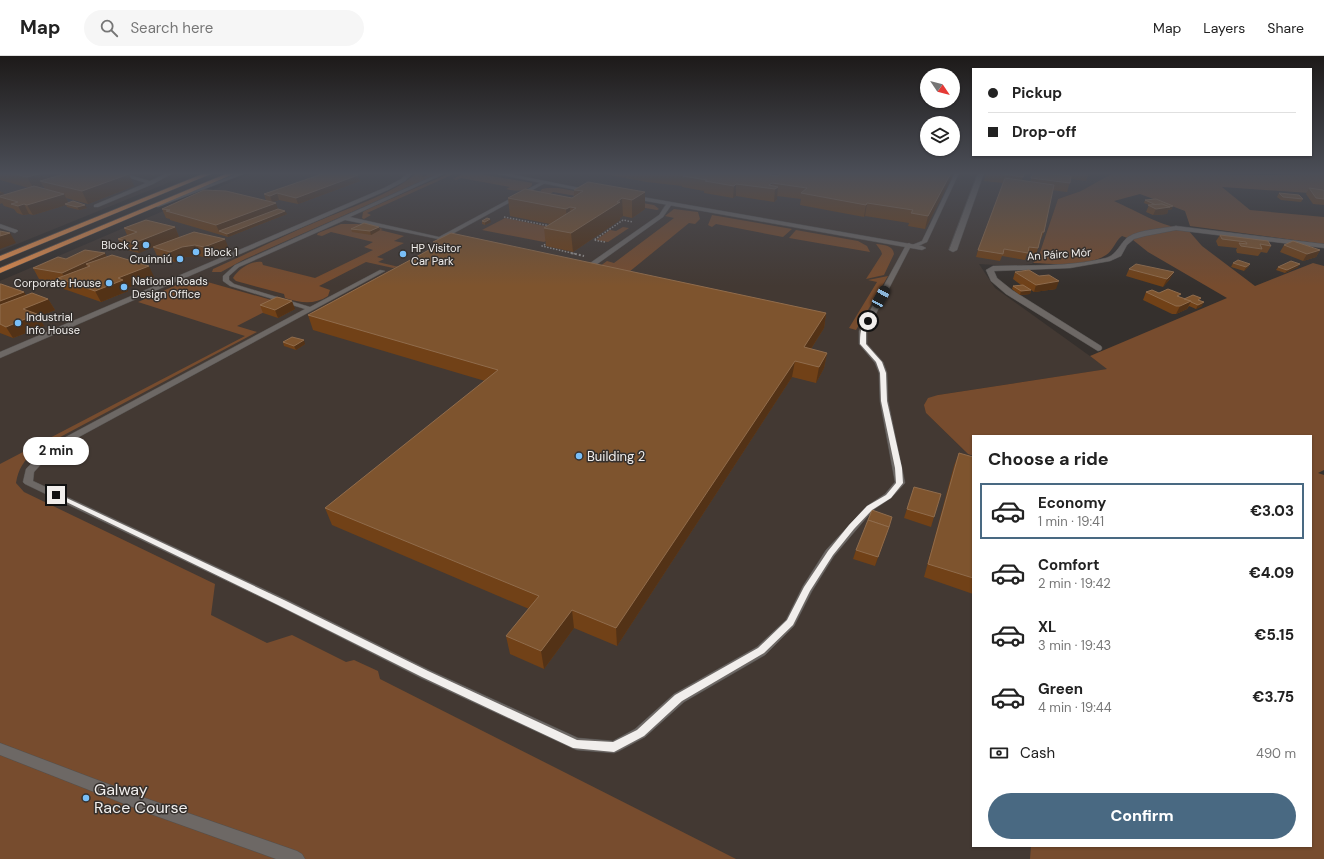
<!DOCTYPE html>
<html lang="en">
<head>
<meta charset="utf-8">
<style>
  :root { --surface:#fff; --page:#f6f6f6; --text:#222; --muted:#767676; --line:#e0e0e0; --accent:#496982 }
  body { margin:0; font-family:"DM Sans",sans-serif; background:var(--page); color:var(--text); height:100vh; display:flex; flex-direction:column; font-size:15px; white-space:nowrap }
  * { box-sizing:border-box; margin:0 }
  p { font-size:13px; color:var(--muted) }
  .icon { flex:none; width:22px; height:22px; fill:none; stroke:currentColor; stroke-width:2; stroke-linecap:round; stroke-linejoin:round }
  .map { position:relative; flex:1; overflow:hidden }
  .panel { position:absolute; left:972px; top:379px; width:340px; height:412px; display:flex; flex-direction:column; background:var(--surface); border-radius:0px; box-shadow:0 1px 3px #0004 }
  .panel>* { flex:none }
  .hud { position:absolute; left:972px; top:12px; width:340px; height:88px; border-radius:0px; box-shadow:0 1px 3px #0004; display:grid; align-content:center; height:88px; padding:0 16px; background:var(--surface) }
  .needle { width:26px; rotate:125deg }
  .buttons { position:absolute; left:920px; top:12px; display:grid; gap:8px }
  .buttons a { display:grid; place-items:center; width:40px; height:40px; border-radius:50%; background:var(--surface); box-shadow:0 1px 3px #0004; font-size:20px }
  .end { position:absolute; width:18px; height:18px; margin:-9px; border:5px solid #f1eeec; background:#111; box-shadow:0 0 0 2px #111 }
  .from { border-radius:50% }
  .bubble { position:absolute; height:28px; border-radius:14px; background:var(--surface); box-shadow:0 1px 3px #0004; font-size:13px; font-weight:800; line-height:28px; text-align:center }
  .car { position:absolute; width:12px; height:24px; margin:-12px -6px; border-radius:5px; box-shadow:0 0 3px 1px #0007; background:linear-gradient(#222 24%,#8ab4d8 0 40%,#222 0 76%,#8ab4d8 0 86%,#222 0) }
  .hud b { display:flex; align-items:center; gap:14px; height:38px; font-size:15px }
  .hud b+b { border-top:1px solid var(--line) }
  .hud i { width:10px; height:10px; background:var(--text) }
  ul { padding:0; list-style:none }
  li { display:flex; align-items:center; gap:12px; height:56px; margin:0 8px 6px; padding:0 8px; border:2px solid transparent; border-radius:0px }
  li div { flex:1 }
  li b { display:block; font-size:15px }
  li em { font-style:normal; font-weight:800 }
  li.current { border-color:var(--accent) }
  li>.icon { width:36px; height:36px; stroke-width:1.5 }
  h2 { padding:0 16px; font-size:18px; line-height:48px }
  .pay { display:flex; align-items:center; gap:10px; height:44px; padding:0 16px; font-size:15px }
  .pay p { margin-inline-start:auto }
  .cta { display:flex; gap:8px; margin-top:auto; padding:8px 16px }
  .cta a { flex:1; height:46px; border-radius:24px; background:var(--accent); color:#fff; font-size:16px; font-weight:800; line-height:46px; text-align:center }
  header { display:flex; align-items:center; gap:24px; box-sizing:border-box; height:56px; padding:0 20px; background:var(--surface); border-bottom:1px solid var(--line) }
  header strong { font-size:19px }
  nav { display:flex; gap:22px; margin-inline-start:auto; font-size:14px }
  .search { width:280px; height:36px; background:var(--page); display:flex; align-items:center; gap:10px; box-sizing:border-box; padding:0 14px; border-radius:22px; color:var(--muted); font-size:15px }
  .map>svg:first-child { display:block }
  .built { fill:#433933 }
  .green { fill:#774c2e }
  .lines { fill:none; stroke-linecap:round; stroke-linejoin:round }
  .service-casing { stroke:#53504e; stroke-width:1 }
  .minor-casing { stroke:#53504e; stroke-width:1 }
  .trunk-casing { stroke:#53504e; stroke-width:1 }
  .path-far1 { stroke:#96928f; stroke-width:1.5; stroke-dasharray:1.5 1.5; stroke-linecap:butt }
  .path { stroke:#96928f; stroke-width:2; stroke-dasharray:2 2; stroke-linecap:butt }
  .service { fill:#6d6865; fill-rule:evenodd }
  .minor { fill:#6d6865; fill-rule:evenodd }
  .trunk { fill:#dc8a4d; fill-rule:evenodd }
  .wall { fill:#714117; fill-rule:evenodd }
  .shaded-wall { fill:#533216 }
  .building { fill:#7e542e; stroke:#906c4c }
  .route { fill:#f1eeec }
  .poi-dot { fill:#79bff8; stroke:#35302d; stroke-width:1.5 }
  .labels { text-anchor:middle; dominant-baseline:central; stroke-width:3; stroke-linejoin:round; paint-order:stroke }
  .far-poi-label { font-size:11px; fill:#f1eeec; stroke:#35302d; text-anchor:start }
  .far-street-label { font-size:11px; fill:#f1eeec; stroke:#35302d }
  .poi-label { font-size:13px; fill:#f1eeec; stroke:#35302d; text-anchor:start }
  .near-poi-label { font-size:16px; fill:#f1eeec; stroke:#35302d; text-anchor:start }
</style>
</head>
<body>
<header>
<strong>Map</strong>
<div class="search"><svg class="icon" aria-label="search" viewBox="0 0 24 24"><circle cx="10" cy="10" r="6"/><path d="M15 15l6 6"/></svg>Search here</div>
<nav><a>Map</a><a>Layers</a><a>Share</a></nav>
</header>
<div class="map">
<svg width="1324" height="803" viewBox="0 0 1324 803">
  <rect width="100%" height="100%" fill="#35302d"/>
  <g class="built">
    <polygon points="0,117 192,117 0,195"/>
    <polygon points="252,117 1113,117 1081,135 1058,143 1038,202 1032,208 1014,210 979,208 995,232 1108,313 938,339 926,357 968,398 973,400 973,790 1311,790 1324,803 345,803 0,680 0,225"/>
  </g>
  <g class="green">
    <path d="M417 117H440L245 203 221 216H212L213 213C247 198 281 181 316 166 348 152 391 139 417 117Z"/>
    <polygon points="450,117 456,117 367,157 371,159 364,163 362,162 363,156 366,154"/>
    <path d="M464 117H474L532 127V129C527 136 514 135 506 133L510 131 461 122 456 124 453 123Z"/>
    <path d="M1113 117 1268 119 1324 118V138L1222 131 1250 154 1324 161V188L1190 170 1185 155 1140 138 1114 145C1137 155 1162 171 1188 174L1202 190 1255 230 1313 207 1324 210V414L1318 417 1324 419V803H1030L1031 790H1311V380H973V400L968 398 926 357 924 349 928 342 938 339 1107 313 1090 300 1227 242 1148 196 1133 184 1122 180C1115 185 1113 195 1106 199 1088 211 1054 208 1033 207L1038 202 1058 143 1081 135Z"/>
    <polygon points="547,132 558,132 654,149 659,153 657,154 553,136 548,139 540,136 542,133"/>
    <polygon points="674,153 698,156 700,163 695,168 689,167 618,225 596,213 607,205 614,207 674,162 665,160"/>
    <polygon points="712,159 792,173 783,181 716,168 712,171 708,169"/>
    <polygon points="505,162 564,174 544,186 482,174"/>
    <path d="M341 168H358L383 173 380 174 404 180 394 185 404 187 377 201 384 203 378 206 399 211 393 212 366 206 319 230 330 234 328 240C314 249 301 247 285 242L284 238 236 225 233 222C238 213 252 204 262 206L263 209 315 222 373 194 364 191 373 186 331 176 322 180 317 179 318 177Z"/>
    <polygon points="623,171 629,172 608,186 596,184 610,174 616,175"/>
    <polygon points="796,174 858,185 867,190 870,196 789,182"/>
    <path d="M876 188C884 189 893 189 894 198L884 219 866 223 882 198 881 195Z"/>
    <polygon points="888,220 856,274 849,272 877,226 868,224"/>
    <path d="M197 223 282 247 237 270 257 276 34 395C24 405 18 413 16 427L24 436 215 528 211 559 267 587 292 579 346 606 354 604 378 615 380 623 736 803H0V408L245 280 138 246 181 227Z"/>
  </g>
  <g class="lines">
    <defs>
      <g id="service">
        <polygon points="114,117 122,117 150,125 167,117 173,117 153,128 98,151 94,151 94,149 146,127"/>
        <polygon points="239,117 246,117 158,151 153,150"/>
        <polygon points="440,117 446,117 350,161 439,181 543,125 547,126 445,182 453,184 453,186 345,164 239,211 229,220 229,224 234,228 310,251 380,214 385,215 53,395 34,416 33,425 285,543 429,614 578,682 613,685 635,673 674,638 757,591 786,564 803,530 826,494 867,450 885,438 895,426 880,345 879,317 875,307 859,288 859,275 906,189 909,187 912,189 922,185 955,117 959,117 927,186 916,191 911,190 867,275 867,288 883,306 887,317 888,345 905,427 891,442 873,454 834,500 812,535 794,570 765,599 684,646 645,681 619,695 614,697 577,694 572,692 421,622 277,549 25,428 23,426 26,413 47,391 305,253 230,230 223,225 223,220 235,209"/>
        <polygon points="667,147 672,148 663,161 593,211 587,214 583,214 583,212 659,159"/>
        <polygon points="0,687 145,742 297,795 302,798 305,803 276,803 145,756 0,699"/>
      </g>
      <g id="minor">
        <polygon points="407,117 413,117 405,125 388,134 0,302 0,296 384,132 401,123"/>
        <polygon points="492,117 505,117 595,135 592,137"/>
        <polygon points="978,117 984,117 957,194 953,196 949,194"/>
        <polygon points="631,139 922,190 926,192 922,194 629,142 629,140"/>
        <polygon points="0,168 17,174 18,175 15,177 0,172"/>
        <path d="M1176 170 1324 188V192L1176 174 1145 180 1134 183 1127 189 1121 200 1110 205 1070 212 994 215 997 222 1012 234 1101 290 1102 292 1101 294 1098 295 1006 238 991 225 986 214 993 210C1030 209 1070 211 1106 202 1117 199 1120 187 1128 181 1141 173 1162 173 1176 170Z"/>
      </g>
      <g id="trunk">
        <polygon points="205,117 213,117 0,205 0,200"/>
        <polygon points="228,117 236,117 0,217 0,212"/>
      </g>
    </defs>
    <use href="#service" class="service-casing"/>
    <use href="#minor" class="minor-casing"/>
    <use href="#trunk" class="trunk-casing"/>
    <g class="path-far1">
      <polyline points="504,161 550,170"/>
      <polyline points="605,186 594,184 623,164 633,166"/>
      <polyline points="548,187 542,190 576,198"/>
    </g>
    <polyline class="path" points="571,197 584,200"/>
    <use href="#service" class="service"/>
    <use href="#minor" class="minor"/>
    <use href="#trunk" class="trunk"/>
  </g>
  <g class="wall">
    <path d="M0 117H126L134 130 88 148 66 142 68 147 87 152 79 154 67 151 66 149 33 159 29 158 23 159 17 157 14 153 4 150 2 147 0 148V135L4 139 29 132 0 124ZM43 130 45 133 39 132 40 131Z"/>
    <polygon points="146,117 159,117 153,119"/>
    <polygon points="417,117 426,117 427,119 423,121 418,120"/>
    <polygon points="598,117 954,117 925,173 908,170 909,167 865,160 864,161 800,149 801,143 777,140 777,143 774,146 736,140 733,142 704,137 704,135 682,131 682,130 647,126"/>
    <polygon points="986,117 1024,117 1022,124 1030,126 1033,118 1028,117 1089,117 1086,125 1071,123 1067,136 1052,134 1044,176 1041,183 1040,183 1038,192 1036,199 1027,198 1025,204 1002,200 1000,205 976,201 978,194 1003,127 984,125"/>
    <polygon points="360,125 298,148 279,144 272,146 278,153 287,158 228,181 170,164 170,163 166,162 162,153 266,145 264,138"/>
    <polygon points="1309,132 1324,135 1324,149 1313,148 1306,138"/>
    <polygon points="574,134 645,136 645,153 632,162 623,160 620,162 620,164 573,196 546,190 544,172 550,168 510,160 508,142 572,142 574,141"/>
    <polygon points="1279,137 1303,143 1301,146 1281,144 1277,141"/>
    <polygon points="1145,144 1172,153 1168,154 1167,158 1153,159 1146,156 1149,149 1144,147"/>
    <polygon points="482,165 491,166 485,169 482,168"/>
    <polygon points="175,171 179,181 229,193 208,202 199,200 186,201 175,206 158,202 153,191 139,197 123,193 118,183 127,179 124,172"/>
    <polygon points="351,173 380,174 371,179 352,176"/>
    <polygon points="1220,179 1271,190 1267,197 1261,196 1258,200 1237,197 1236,194 1237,192 1218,190 1216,185"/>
    <polygon points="433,186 826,257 824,272 811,293 827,297 824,312 816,327 792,321 617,590 574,572 544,613 510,598 506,580 529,553 332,469 325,452 485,325 313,274 308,259 434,191"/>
    <polygon points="1284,189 1320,194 1316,201 1303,205 1280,196"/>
    <polygon points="107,201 154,221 127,232 128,235 101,246 64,233 60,226 39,223 33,212 66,203"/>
    <polygon points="1233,207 1250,208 1248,211 1244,215 1231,211"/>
    <polygon points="1278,211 1298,211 1285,217 1276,214"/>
    <polygon points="1129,213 1170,223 1163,231 1126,220"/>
    <polygon points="1015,216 1056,233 1034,236 1031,234 1030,238 1020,239 1012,233 1013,230 1021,229 1013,223"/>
    <polygon points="0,228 26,240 48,243 55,254 38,261 44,270 13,282 0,277"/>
    <polygon points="1146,236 1159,237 1179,241 1184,243 1200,244 1202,250 1196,253 1189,250 1187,253 1176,258 1172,258 1143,244"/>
    <polygon points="260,249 295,253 278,262 263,257"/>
    <polygon points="283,286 305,288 296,294 284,290"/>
    <polygon points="959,397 973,401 973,538 924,521 954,410"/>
    <polygon points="914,431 934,461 931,471 904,462"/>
    <polygon points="892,461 886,480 875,510 853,503 856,494"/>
  </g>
  <g class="shaded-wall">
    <polygon points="42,117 89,117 40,125 43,130 34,133 27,121"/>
    <polygon points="153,117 159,117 153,119"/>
    <polygon points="424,117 426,117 427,119 423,121 422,118"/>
    <polygon points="772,117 784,117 772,127 772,133 769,133 770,119"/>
    <polygon points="951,117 954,117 925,173 928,160"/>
    <polygon points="129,118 134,130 88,148 82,135"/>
    <polygon points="358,119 360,125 298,148 296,142"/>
    <polygon points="736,128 736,140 733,142 734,130"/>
    <polygon points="778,131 777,143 774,146 775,133"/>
    <polygon points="3,136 7,143 0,141 0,137"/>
    <polygon points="645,136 645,153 632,162 632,144"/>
    <polygon points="277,137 279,144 272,146 270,140"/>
    <polygon points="64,138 69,148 65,148 66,149 33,159 27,149"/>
    <polygon points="622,142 623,160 620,162 620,164 573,196 571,177"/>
    <polygon points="276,147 279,156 219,175 216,169"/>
    <polygon points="867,147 865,160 864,161 866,149"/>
    <polygon points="24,148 29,158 23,159 18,150"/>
    <polygon points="85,149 87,152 79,154 77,151"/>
    <polygon points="1173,150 1172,153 1168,154 1167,158 1153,159 1156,153"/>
    <polygon points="570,151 571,169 567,172 566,153"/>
    <polygon points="285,155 287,158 228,181 227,178"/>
    <polygon points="490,163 491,166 485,169 485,166"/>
    <polygon points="175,171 179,181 139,197 134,187"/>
    <polygon points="379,171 380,174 371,179 370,175"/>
    <polygon points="10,177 16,187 0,193 0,180"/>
    <polygon points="225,183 229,193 208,202 204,191"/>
    <polygon points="195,189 199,200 186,201 175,206 170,196 182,191"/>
    <polygon points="1320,194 1316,201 1303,205 1307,198"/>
    <polygon points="105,197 110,208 86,208 90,217 66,224 62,217"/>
    <polygon points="1250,208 1248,211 1244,215 1246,211"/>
    <polygon points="1300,208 1298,211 1285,217 1287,214"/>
    <polygon points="149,210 154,221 127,232 128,235 101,246 95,235 118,222"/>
    <polygon points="1174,216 1170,223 1163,231 1167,223"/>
    <polygon points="1059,225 1056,233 1034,236 1036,229"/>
    <polygon points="1031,234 1030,238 1020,239 1021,235"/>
    <polygon points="24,236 31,247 0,259 0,245"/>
    <polygon points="48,243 55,254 38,261 44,270 13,282 6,271 23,253"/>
    <polygon points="292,245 295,253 278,262 275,254"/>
    <polygon points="1191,245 1187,253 1176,258 1180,250"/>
    <polygon points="1204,246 1202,250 1196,253 1198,249"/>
    <polygon points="826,257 824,272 802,307 804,291"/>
    <polygon points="304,284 305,288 296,294 294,290"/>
    <polygon points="827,297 824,312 816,327 819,311"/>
    <polygon points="795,305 792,321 617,590 616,572"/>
    <polygon points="892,461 886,480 875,510 878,501"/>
    <polygon points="572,554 574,572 544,613 541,595"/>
  </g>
  <g class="building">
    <polygon points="11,117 42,117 27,121"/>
    <polygon points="68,117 126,117 129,118 82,135 40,125"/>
    <polygon points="325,117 349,117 358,119 296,142 277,137 270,140 264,138"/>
    <polygon points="676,117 772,117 770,119 778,120 782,117 951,117 928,160 911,157 913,154 867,147 866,149 801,137 807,132 772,127 769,129 778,131 775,133 736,128 734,130 705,125 707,124 683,120 685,118"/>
    <polygon points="997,117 1024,117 1023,121"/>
    <polygon points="1033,117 1048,117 1071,120 1070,127 1031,122"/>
    <polygon points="1005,122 1054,129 1044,176 1042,176 1038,192 1029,191 1028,197 1004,193 1003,198 978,194"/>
    <polygon points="588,126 645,136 632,144 622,142 617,146 620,146 571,177 544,172 576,152 570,151 566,153 508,142 525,133 572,142 583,135 574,134"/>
    <polygon points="34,130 64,138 27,149 24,148 18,150 11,148 18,146 0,141 0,140"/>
    <polygon points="1309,132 1323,134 1324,135 1324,143 1316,142"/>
    <polygon points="204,134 226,135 276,147 216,169 166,155 170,154 162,153"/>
    <polygon points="1279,137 1299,139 1303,143 1283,141"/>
    <polygon points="1156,143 1173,150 1169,151 1162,148 1156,149 1145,144"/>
    <polygon points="73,145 85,149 77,151 65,148"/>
    <polygon points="1162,148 1170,151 1156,153 1148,149"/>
    <polygon points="278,153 285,155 227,178 219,175"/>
    <polygon points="487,162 490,163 485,166 482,165"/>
    <polygon points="146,164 175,171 134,187 118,183 137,176 124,172"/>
    <polygon points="364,167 379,171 370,175 351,173"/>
    <polygon points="0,175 10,177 0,180"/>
    <polygon points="194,176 225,183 204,191 195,189 182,191 170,196 153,191"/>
    <polygon points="451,177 826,257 804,291 827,297 819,311 795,305 616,572 572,554 541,595 506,580 539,540 325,452 498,314 308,259 440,188 433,186"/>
    <polygon points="1220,179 1268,185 1271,190 1260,188 1262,193 1241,190 1239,187 1247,188 1246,186 1222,183"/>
    <polygon points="1293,185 1320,194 1307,198 1284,189"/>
    <polygon points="85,194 105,197 62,217 33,212 58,201 66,203"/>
    <polygon points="112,199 149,210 118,222 123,224 95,235 58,222 90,210 86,208"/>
    <polygon points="1238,204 1250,208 1246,211 1233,207"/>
    <polygon points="1291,205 1300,208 1287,214 1278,211"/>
    <polygon points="1136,208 1174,216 1167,223 1129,213"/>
    <polygon points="1029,214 1039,220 1049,219 1059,225 1036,229 1015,216"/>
    <polygon points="0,228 1,228 24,236 0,245"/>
    <polygon points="1023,229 1031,234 1021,235 1013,230"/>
    <polygon points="1168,233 1181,238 1177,240 1191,245 1180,250 1176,250 1146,236 1152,234 1159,237"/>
    <polygon points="32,237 48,243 23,253 37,258 6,271 0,268 0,249"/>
    <polygon points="1193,239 1201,242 1198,244 1204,246 1198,249 1191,246 1191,245 1184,243"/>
    <polygon points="277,241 292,245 275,254 260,249"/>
    <polygon points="292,281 304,284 294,290 283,286"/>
    <polygon points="959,397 973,401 973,522 928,508"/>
    <polygon points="914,431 941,438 934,461 907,453"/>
    <polygon points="872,454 892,461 889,471 868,464"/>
    <polygon points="868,464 889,471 878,501 856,494"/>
  </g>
  <linearGradient id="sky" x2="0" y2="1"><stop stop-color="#1d1a19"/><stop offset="0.51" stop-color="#4b4e57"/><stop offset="1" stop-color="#4b4e57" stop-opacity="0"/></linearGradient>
  <rect width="1324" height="230" fill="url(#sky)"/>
  <path class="route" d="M868 263 871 265 866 275V288L882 306 886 317 887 345 902 412 903 427 891 442 872 454 854 473 833 499 810 535 793 569 764 597 682 645 644 680 614 696 573 692 422 621 278 549 52 439 53 438H58L284 544 428 615 577 684 613 686 637 674 675 639 758 592 787 564 804 531 828 495 849 469 867 450 886 439 896 427 895 412 881 345 880 317 876 306 860 288C860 279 860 269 868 263Z"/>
  <g class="poi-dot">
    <circle cx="146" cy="189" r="4"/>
    <circle cx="196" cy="196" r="4"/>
    <circle cx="403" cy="198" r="4"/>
    <circle cx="180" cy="203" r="4"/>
    <circle cx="109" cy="227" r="4"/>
    <circle cx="124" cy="231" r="4"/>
    <circle cx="18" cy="267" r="4"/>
    <circle cx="579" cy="400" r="4"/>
    <circle cx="86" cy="742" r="4"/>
  </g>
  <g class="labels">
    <g class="far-poi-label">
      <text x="138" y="189" text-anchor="end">Block 2</text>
      <text x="411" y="192">HP Visitor<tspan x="411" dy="13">Car Park</tspan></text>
      <text x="204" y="196">Block 1</text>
      <text x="172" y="203" text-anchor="end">Cruinniú</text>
      <text x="132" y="225">National Roads<tspan x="132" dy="13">Design Office</tspan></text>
      <text x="101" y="227" text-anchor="end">Corporate House</text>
      <text x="26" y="261">Industrial<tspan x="26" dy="13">Info House</tspan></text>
    </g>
    <g class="far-street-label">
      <text transform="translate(1059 198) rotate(-4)">An Páirc Mór</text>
    </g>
    <g class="poi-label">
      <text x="587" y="400">Building 2</text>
    </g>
    <g class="near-poi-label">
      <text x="94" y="733">Galway<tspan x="94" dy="18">Race Course</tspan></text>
    </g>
  </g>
</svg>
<div class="buttons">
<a><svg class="needle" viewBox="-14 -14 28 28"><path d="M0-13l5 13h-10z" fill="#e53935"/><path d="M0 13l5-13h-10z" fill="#767676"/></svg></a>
<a><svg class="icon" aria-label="layers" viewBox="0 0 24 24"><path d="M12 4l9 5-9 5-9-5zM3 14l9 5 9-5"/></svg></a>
</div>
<i class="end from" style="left:868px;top:265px"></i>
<i class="end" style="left:56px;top:439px"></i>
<div class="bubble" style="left:23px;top:381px;width:66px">2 min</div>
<i class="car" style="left:881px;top:241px;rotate:29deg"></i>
<div class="hud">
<b><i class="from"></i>Pickup</b>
<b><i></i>Drop-off</b>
</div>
<section class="panel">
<h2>Choose a ride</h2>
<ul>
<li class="current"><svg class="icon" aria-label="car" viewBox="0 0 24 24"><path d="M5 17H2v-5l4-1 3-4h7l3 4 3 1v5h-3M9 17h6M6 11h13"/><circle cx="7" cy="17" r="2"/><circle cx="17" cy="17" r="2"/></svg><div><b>Economy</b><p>1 min · 19:41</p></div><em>€3.03</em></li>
<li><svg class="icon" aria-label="car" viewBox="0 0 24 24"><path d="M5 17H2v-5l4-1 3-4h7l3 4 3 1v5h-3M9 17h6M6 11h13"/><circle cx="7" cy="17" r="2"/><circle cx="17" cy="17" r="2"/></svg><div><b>Comfort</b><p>2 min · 19:42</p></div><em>€4.09</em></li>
<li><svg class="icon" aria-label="car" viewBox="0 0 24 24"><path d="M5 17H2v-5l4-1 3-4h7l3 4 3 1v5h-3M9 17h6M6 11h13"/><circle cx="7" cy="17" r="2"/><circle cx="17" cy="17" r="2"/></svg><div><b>XL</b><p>3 min · 19:43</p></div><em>€5.15</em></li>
<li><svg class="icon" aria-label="car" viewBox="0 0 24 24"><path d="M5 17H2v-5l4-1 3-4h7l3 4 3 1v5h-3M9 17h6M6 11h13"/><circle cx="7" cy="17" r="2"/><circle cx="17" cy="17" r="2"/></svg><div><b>Green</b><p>4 min · 19:44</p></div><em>€3.75</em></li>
</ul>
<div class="pay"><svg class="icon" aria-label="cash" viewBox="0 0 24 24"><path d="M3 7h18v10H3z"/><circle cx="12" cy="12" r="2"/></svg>Cash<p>490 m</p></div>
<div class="cta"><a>Confirm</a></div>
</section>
</div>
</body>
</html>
